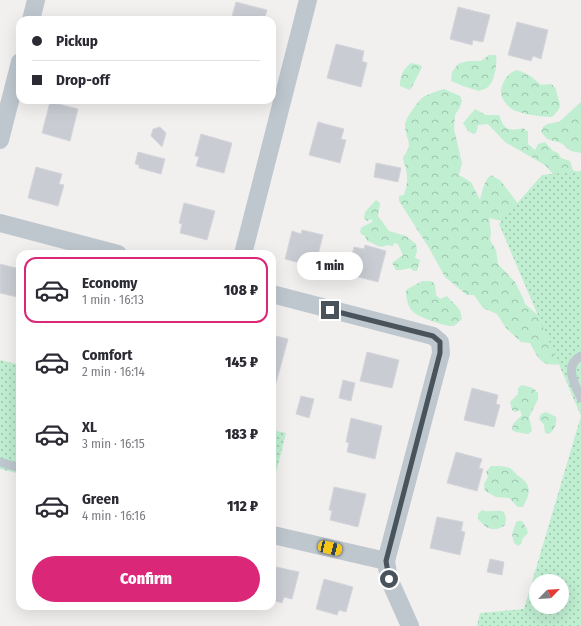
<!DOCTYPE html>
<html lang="en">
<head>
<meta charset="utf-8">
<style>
  :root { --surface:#fff; --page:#f7f7f7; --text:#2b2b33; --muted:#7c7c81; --line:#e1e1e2; --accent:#db2777 }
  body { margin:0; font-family:"Fira Sans Condensed",sans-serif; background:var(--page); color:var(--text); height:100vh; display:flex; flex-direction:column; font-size:15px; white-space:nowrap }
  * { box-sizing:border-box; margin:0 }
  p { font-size:13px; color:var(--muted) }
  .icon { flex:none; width:22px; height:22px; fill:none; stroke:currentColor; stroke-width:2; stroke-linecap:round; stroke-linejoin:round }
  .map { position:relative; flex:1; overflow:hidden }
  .side { position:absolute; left:16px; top:250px; width:260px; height:360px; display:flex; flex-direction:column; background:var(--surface); border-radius:12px; box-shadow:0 4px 16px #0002 }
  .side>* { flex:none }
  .guide { position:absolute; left:16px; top:16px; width:260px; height:88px; border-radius:12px; box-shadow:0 4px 16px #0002; display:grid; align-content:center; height:88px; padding:0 16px; background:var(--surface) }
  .needle { width:26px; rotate:65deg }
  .fabs { position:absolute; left:529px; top:574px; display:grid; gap:8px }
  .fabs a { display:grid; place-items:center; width:40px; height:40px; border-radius:50%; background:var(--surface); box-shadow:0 4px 16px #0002; font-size:20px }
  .end { position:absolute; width:18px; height:18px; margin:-9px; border:5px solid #48535c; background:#fff; box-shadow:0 0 0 2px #fff }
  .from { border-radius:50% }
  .bubble { position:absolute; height:28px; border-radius:14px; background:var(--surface); box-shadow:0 4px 16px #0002; font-size:13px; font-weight:800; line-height:28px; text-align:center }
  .car { position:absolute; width:12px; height:24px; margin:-12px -6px; border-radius:5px; box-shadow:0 0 3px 1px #0007; background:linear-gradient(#f5c518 24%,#345 0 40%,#f5c518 0 76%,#345 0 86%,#f5c518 0) }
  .guide b { display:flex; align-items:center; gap:14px; height:38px; font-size:15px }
  .guide b+b { border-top:1px solid var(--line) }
  .guide i { width:10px; height:10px; background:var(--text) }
  ul { padding:7px 0 0; list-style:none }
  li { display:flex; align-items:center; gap:12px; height:66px; margin:0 8px 6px; padding:0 8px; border:2px solid transparent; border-radius:12px }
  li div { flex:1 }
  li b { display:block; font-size:15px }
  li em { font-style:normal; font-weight:800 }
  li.current { border-color:var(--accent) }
  li>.icon { width:36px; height:36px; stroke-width:1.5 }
  .primary-button { display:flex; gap:8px; margin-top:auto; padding:8px 16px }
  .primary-button a { flex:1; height:46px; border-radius:24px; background:var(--accent); color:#fff; font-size:16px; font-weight:800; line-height:46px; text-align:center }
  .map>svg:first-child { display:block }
  .forest { fill:url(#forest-crowns) }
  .garden { fill:url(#garden-dots); fill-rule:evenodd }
  .building { fill:#c9ccd2; stroke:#d4d6db }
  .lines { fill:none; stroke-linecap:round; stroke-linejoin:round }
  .service { stroke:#bec7ce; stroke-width:9 }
  .minor { stroke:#bec7ce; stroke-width:18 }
  .route { stroke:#48535c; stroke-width:5 }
</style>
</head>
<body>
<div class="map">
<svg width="581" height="626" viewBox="0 0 581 626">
  <defs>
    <pattern id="forest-crowns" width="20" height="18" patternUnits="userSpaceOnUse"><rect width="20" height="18" fill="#bfeed1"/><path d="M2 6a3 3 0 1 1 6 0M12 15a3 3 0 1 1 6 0" fill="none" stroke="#9dc3ad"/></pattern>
    <pattern id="garden-dots" width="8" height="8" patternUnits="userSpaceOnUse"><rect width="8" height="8" fill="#bfeed1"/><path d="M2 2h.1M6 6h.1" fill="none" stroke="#9dc3ad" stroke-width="1.8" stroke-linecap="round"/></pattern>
  </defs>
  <rect width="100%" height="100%" fill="#f2efef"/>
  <g class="forest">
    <path d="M489 55H496C498 62 494 83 488 87 486 89 481 90 479 91L463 86 451 81 452 72 458 64 468 61H481Z"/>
    <path d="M411 63 420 65 422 67C420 71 412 88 410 90L400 86C400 76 403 69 411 63Z"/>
    <path d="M517 70C527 73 534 78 541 85L551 84C556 87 556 89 557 94 561 107 562 107 552 117 543 117 519 114 512 109 508 107 502 99 501 94 500 84 508 72 517 70Z"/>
    <path d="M444 89 460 96 462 101 460 107 455 115 454 129 462 163 459 175 471 182 480 200C482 192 484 180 491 175L501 181 519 205 509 223 489 218 491 233 490 240 496 250 498 264 515 282 523 298 525 304 548 324 570 363C545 366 542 367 530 343L521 342 506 328 497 314 483 308 474 295H467L445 277 429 248 399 201V196L404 195C407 187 408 178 406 169 405 165 403 161 403 157 415 142 405 140 405 125 405 119 417 103 421 99 427 94 437 91 444 89Z"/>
    <polygon points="581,102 581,153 571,151 561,143 547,139 541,132 543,127 547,124 559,122"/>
    <path d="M475 109 486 115H499C504 129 507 132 523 128L528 132V144L535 150 538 144 545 142 553 151 558 153 561 158 570 161 573 170 578 173 554 182 552 173 545 165 505 142 488 124 478 125 476 133 473 134 468 131 463 123Z"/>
    <path d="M376 200 380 203 378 216 389 231 406 236 416 244 417 251 415 258 420 260 417 271H414L410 268 401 270H396L392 263 403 255 398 244 394 243 393 246 387 245C379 250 375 243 367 241L365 236 361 234 360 231 362 227 372 222V219L367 221 364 218 365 212Z"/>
    <path d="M422 281H431L435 284 436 295 440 299 447 296 460 310 462 319 454 326C446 326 440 324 432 321 415 315 406 311 406 290Z"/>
    <polygon points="522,385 533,388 538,393 538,399 529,417 532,431 528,434 516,432 512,430 513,424 522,415 520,410 515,412 512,410 510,402 518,394 518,388"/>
    <path d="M546 412 556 417C557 424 554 431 549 434L545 433 544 425 539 419 541 414Z"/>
    <path d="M491 466C497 466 504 466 510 468 513 470 515 473 517 475 532 484 531 492 523 507H518L509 498 496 497 485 491 484 484 488 477 486 472Z"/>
    <path d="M482 510C490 513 496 509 504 512L506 518 505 525C494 533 486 529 478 519V514Z"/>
    <polygon points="518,521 522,521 526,527 528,533 523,538 521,544 518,546 514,543 512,534 516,522"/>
  </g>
  <g class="garden">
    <path d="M581 171V626H477L480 613 524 609 581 416 499 224 542 175ZM536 581H562V607H536Z"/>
    <polygon points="0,360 20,365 20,474 0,469"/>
    <polygon points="272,430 286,433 272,488"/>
  </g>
  <g class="building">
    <polygon points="236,2 267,10 264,20 231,20"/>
    <polygon points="458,7 490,15 483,42 473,40 472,45 450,39"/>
    <polygon points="517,22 548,30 541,59 533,56 531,61 508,55"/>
    <polygon points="336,44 364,51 362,61 367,63 361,87 327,78"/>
    <polygon points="50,102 78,109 70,141 42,133"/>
    <polygon points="318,122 344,129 341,139 346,140 340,163 309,155"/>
    <polygon points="160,127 166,133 162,147 151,136 153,129"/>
    <polygon points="201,134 232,143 224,173 196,166 199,157 195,156"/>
    <polygon points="138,152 165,159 161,174 139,168 139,165 135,164"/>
    <polygon points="376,163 401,168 398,182 374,177"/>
    <polygon points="36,167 62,174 59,184 64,185 58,206 28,198"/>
    <polygon points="184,203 215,211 207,240 180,233 182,224 179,223"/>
    <polygon points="302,230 323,235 315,267 285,259 292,231 301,234"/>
    <polygon points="365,245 386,251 378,282 347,274 354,247 364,249"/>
    <polygon points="0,264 20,269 20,284 17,297 0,293"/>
    <polygon points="272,335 288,339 276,383 272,382"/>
    <polygon points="367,352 399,360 392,388 360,381"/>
    <polygon points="343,380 355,383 351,401 339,398"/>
    <polygon points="472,388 498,395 496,404 500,405 494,427 464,420"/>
    <polygon points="301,396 314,399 309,418 296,414"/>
    <polygon points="351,418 382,426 375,459 347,452 349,443 346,442"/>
    <polygon points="456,452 482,459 479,468 483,469 477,491 447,483"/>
    <polygon points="334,487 366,494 358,527 330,520 332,511 329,510"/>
    <polygon points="437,517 463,522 461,531 465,532 460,555 430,548"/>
    <polygon points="490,559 504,562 502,575 487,572"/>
    <polygon points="272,566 299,572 292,599 284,597 282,603 272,600"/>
    <polygon points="324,579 353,587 346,612 339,610 337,615 316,609"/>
  </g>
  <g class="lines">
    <g class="service">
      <path d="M581 356C563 365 575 385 581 398"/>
      <polyline points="0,462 20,468"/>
    </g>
    <g class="minor">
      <polyline points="31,20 36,0"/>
      <polyline points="0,140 20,62"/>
      <polyline points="0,223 118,254"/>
      <polyline points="243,254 308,0"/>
      <polyline points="272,294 433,336 440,342 441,353 386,561 389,579 410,626"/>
      <polyline points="273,535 386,561"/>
    </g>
  </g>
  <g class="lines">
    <polyline class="route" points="330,310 433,336 440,342 440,353 386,561 389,579"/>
  </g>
</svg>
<div class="fabs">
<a><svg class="needle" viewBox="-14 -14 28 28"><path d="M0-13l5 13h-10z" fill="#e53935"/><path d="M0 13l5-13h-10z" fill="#7c7c81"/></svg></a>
</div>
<i class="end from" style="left:389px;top:579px"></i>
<i class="end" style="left:330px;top:310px"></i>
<div class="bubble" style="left:297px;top:252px;width:66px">1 min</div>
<i class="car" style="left:330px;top:548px;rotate:103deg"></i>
<div class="guide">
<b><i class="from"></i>Pickup</b>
<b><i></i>Drop-off</b>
</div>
<section class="side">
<ul>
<li class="current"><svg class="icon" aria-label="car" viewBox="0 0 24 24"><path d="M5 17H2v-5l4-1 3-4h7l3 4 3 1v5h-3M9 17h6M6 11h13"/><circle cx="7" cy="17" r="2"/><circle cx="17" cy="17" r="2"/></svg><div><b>Economy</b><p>1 min · 16:13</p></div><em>108 ₽</em></li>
<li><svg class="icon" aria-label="car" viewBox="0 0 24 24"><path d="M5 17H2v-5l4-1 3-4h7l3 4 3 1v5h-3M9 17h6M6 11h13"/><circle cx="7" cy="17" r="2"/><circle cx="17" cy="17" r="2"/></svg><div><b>Comfort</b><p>2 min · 16:14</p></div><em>145 ₽</em></li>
<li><svg class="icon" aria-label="car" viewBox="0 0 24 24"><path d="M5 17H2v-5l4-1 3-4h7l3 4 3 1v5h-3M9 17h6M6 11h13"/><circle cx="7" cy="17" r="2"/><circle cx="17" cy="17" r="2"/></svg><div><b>XL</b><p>3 min · 16:15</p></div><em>183 ₽</em></li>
<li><svg class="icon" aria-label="car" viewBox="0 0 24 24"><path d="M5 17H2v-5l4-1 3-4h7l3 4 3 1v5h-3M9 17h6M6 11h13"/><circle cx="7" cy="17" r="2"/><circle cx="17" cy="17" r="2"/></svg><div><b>Green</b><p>4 min · 16:16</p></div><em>112 ₽</em></li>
</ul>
<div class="primary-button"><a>Confirm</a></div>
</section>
</div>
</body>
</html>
